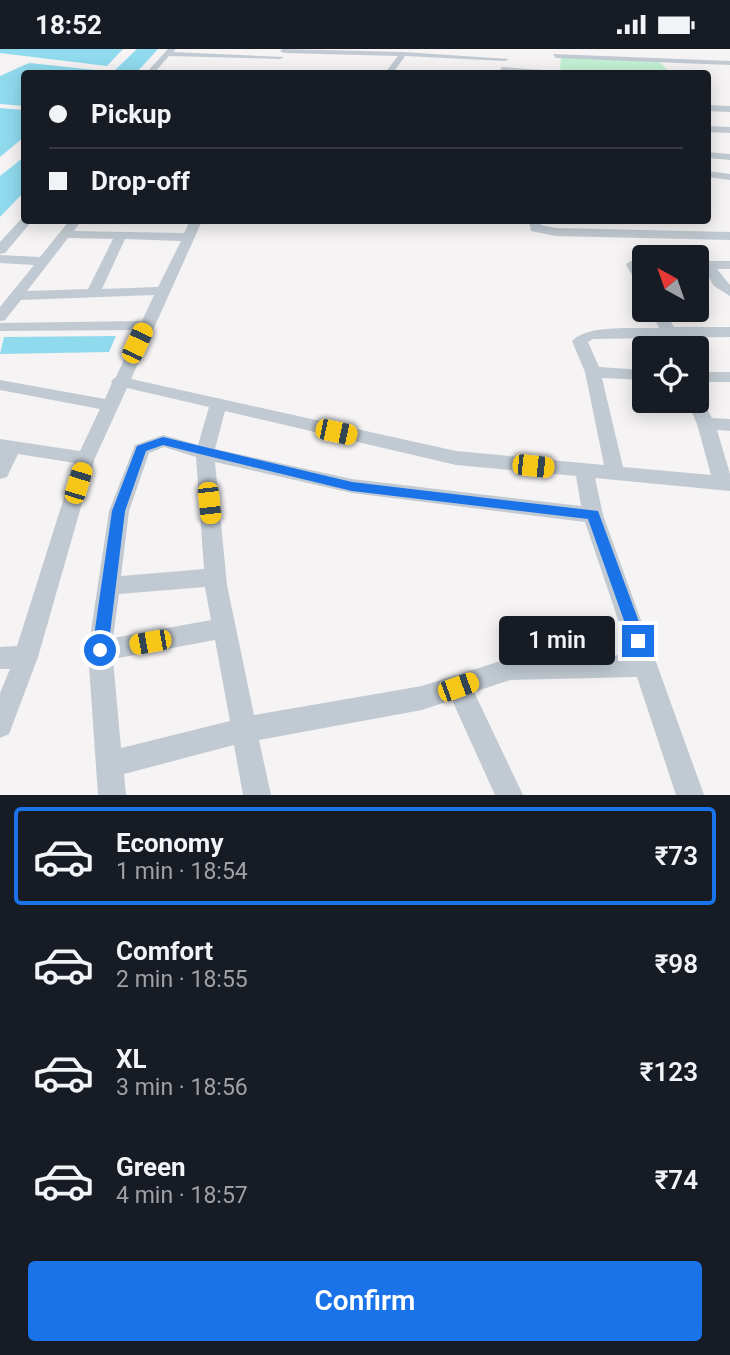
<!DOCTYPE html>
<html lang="en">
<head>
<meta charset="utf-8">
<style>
  :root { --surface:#171b24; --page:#242831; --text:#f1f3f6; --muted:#9ea1a6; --line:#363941; --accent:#1a73e8 }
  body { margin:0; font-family:Roboto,sans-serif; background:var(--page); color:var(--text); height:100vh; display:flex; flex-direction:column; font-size:26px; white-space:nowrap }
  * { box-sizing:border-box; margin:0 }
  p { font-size:23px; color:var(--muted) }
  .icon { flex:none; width:38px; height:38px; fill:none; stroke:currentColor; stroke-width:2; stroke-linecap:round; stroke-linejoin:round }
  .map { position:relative; height:746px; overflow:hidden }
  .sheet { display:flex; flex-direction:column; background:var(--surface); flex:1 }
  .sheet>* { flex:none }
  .top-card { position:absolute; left:21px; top:21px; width:690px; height:154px; border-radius:7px; box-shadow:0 4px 18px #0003; display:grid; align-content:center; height:154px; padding:0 28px; background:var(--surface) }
  .needle { width:46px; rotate:320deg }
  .fabs { position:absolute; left:632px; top:196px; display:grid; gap:14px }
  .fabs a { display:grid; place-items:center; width:77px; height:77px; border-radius:7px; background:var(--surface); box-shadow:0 4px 18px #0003; font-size:35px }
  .end { position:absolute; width:32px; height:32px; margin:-16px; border:9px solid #1a73e8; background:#fff; box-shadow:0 0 0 4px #fff }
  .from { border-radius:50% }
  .bubble { position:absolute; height:49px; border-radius:7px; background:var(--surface); box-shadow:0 4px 18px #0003; font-size:23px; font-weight:600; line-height:49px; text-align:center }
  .car { position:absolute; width:21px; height:42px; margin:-21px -10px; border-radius:9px; box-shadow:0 0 5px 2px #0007; background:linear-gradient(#f5c518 24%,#345 0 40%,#f5c518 0 76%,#345 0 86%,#f5c518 0) }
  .top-card b { display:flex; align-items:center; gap:24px; height:66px; font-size:26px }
  .top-card b+b { border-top:2px solid var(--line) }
  .top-card i { width:18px; height:18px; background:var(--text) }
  ul { padding:12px 0 0; list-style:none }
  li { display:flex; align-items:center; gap:21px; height:98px; margin:0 14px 10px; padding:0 14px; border:4px solid transparent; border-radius:7px }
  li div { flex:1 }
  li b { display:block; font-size:26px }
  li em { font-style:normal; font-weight:600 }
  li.selected { border-color:var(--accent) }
  li>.icon { width:63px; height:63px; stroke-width:1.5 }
  .action { display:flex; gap:14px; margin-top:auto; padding:14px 28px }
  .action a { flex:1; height:80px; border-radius:7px; background:var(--accent); color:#fff; font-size:28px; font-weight:600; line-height:80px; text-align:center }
  .status { display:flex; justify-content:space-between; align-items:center; height:49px; padding:0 35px; background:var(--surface); direction:ltr }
  .status svg { height:19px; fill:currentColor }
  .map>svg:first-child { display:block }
  .green { fill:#c3f1d5 }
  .water { fill:#90daee }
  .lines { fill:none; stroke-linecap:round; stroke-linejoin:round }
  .street { fill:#c1cad2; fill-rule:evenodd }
  .route { fill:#1a73e8 }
</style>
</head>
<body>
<div class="status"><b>18:52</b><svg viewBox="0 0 49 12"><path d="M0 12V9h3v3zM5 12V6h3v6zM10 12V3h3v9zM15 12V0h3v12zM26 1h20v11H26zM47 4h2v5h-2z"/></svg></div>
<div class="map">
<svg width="730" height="746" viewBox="0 0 730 746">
  <rect width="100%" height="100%" fill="#f5f3f3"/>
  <polygon class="green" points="561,8 660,13 670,24 560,24"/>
  <g class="water">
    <polygon points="0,0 123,0 107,17 0,4"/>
    <polygon points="137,0 158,0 136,24 112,24"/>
    <polygon points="29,14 105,22 24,24 24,57 0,55 0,27"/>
    <polygon points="0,59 24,61 24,88 0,108"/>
    <polygon points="24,108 24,143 0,168 0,127"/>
    <polygon points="116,287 109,303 0,305 4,288"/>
  </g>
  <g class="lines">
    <g class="street">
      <polygon points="168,0 176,0 173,3 284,8 280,10 169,7 154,24 146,24"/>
      <polygon points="283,0 403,3 509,10 505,12 405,7 393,24 385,24 398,7 284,4 280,2"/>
      <polygon points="553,5 730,12 730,16 556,9"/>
      <polygon points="502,18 555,22 559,24 499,22"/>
      <polygon points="707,56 730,57 730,63 707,62"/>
      <polygon points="707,77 730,78 730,84 707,83"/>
      <polygon points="707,103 730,105 730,111 707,109"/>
      <polygon points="707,122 730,125 730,131 707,128"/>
      <polygon points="22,169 32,172 5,204 0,205 0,193"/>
      <path d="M69 172H81L74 182 184 184 190 172H202L131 330 456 402 604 416 585 323 572 292C588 275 636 280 659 279L650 261H664L674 278H730V288L593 290 588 293 599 318 644 321V331L602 329 623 418 711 426 697 375 687 352H696V347L701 348 712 369 730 370V382L717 381 730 425V442L595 429 603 466 704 746H676L637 628 510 631 474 643 523 746H495L452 651 422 661 259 691 271 746H243L234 696 124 725 126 746H98L88 602 109 462 135 396 163 386 198 396 209 358 127 339 95 409 38 608 9 685 0 689V644L10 620H0V598L17 597 75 414 18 405 7 428 0 430V390L80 402 100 360 0 341V331L105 350 112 334 111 332 116 328 138 281 0 282V274L142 272 154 246 21 251 5 271 0 272V258L34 216 0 214V206L40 208ZM68 189 113 190 88 240 27 242ZM125 190 181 192 158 238 102 240ZM225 362 456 416 576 427 581 457 352 430 215 400ZM164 398 196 408 204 520 121 527 129 462 149 404ZM215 413 352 444 585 473 630 606 510 609 422 637 254 666 227 536ZM205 538 211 571 113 589 119 545ZM215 591 230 672 121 699 113 610Z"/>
      <polygon points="529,172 541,172 541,176 556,179 730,183 730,191 556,187 531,182"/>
      <polygon points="633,211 644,211 642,219 644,240 639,239 626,215"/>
      <polygon points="696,212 730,212 730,220 717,220 730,236 730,247 714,237 703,219 696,218"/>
      <rect x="696" y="323" width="34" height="10"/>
    </g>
  </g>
  <polygon class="route" points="163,388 352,433 598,462 646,592 644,597 633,597 588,470 352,442 163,396 146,402 125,462 108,601 100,608 95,606 92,601 112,462 137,397"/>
</svg>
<div class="fabs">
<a><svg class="needle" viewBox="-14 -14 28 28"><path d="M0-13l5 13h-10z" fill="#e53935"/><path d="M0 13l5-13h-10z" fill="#9ea1a6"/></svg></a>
<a><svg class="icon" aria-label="locate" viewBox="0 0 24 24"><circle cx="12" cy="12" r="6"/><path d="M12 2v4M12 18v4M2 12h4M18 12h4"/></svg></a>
</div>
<i class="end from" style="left:100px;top:601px"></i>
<i class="end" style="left:638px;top:592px"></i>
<div class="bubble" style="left:499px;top:567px;width:116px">1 min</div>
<i class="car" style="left:137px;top:294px;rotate:25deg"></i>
<i class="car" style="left:336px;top:383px;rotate:102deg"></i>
<i class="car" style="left:533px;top:417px;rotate:96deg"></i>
<i class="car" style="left:78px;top:434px;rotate:17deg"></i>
<i class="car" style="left:209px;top:454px;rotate:174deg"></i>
<i class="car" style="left:150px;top:593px;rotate:260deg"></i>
<i class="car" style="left:458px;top:638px;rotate:70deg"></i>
<div class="top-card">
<b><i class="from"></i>Pickup</b>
<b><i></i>Drop-off</b>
</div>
</div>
<section class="sheet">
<ul>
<li class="selected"><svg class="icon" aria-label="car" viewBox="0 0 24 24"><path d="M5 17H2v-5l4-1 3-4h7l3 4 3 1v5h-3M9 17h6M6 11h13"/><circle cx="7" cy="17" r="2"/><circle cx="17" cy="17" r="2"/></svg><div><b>Economy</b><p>1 min · 18:54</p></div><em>₹73</em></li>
<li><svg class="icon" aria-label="car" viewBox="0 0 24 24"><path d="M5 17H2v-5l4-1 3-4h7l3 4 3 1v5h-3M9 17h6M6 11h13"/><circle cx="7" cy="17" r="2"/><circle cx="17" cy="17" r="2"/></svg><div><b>Comfort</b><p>2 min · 18:55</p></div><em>₹98</em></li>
<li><svg class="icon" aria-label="car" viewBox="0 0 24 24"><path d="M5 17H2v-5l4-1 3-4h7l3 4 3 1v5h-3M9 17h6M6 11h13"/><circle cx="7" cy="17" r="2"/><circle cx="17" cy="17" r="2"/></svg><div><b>XL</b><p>3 min · 18:56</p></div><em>₹123</em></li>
<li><svg class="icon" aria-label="car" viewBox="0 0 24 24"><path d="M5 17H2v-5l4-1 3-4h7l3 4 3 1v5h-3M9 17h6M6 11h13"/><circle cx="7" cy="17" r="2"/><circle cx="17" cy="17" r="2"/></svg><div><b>Green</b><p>4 min · 18:57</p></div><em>₹74</em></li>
</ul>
<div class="action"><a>Confirm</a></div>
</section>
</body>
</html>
